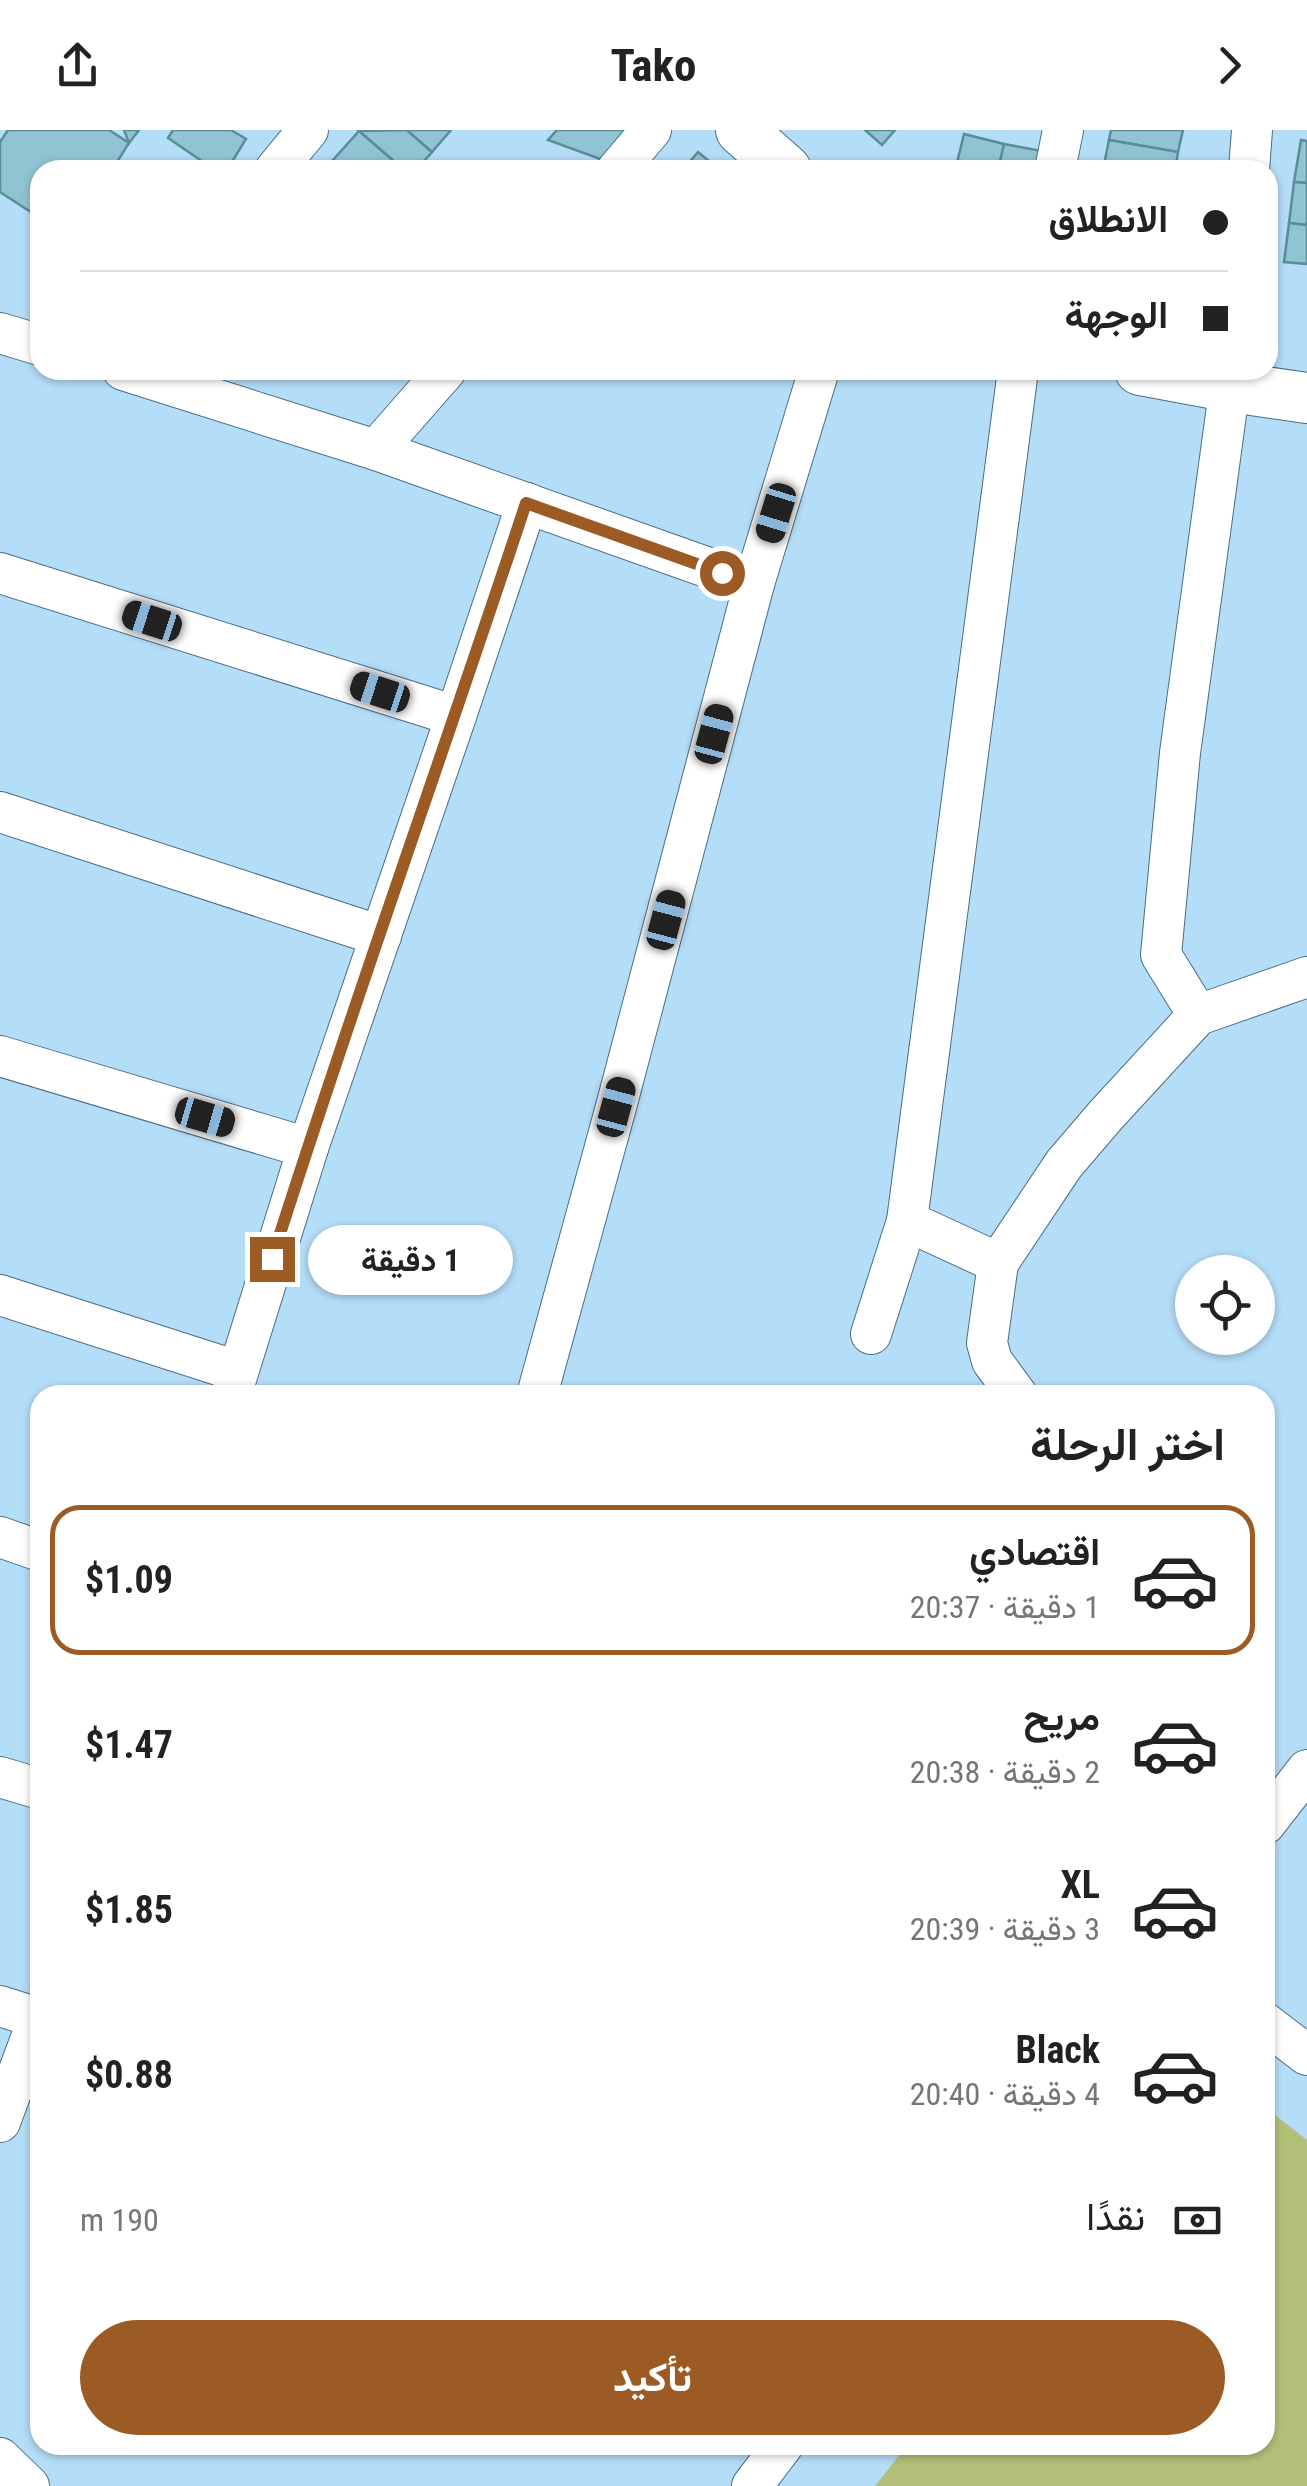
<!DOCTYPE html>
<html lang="ar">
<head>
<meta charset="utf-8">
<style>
  :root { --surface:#fff; --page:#f2f2f2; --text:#222; --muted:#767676; --line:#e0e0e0; --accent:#9c5b25 }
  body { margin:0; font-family:"Roboto Condensed",Vazirmatn,sans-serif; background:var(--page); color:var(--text); direction:rtl; height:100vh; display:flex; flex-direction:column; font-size:38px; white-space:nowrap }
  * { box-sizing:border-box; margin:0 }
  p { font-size:32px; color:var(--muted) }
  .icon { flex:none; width:55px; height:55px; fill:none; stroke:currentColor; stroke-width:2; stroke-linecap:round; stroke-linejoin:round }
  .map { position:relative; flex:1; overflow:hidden; direction:ltr }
  .side { position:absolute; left:30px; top:1255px; width:1245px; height:1070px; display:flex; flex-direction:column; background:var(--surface); border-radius:30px; box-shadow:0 2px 8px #0004; direction:rtl }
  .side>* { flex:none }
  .top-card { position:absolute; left:30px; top:30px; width:1248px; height:220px; border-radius:30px; box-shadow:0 2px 8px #0004; direction:rtl; display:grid; align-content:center; height:220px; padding:0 50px; background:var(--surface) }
  .tools { position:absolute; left:1175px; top:1125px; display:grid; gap:20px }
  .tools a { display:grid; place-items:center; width:100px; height:100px; border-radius:50%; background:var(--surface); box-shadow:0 2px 8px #0004; font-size:50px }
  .end { position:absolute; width:45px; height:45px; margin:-22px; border:12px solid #9c5b25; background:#fff; box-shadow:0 0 0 5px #fff }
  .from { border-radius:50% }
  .bubble { position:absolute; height:70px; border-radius:35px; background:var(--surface); box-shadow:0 2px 8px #0004; font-size:32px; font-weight:700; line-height:70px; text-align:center; direction:rtl }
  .car { position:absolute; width:30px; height:60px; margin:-30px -15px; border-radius:12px; box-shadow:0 0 8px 2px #0007; background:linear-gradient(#222 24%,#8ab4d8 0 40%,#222 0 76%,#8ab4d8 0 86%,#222 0) }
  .top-card b { display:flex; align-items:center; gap:35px; height:95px; font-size:38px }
  .top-card b+b { border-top:2px solid var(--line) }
  .top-card i { width:25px; height:25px; background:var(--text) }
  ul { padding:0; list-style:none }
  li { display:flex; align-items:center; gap:30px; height:150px; margin:0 20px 15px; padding:0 30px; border:5px solid transparent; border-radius:30px }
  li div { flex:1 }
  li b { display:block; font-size:38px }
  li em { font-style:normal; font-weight:700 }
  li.active { border-color:var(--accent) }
  li>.icon { width:90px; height:90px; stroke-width:1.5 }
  h2 { padding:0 50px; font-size:45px; line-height:120px }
  .pay { display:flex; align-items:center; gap:25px; height:110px; padding:0 50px; font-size:38px }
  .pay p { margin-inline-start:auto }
  .button { display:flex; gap:20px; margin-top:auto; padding:20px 50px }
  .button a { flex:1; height:115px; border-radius:60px; background:var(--accent); color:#fff; font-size:40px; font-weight:700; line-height:115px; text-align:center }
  header { display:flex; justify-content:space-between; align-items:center; height:130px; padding:0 50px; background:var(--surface); font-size:45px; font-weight:700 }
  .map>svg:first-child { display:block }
  .green { fill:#b2c079 }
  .building { fill:#91c4d2; stroke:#5a8c99; stroke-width:2.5 }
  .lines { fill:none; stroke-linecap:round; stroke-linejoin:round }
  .minor-casing { stroke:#486e86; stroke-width:42 }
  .tertiary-casing { stroke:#486e86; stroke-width:52 }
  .minor { stroke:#fff; stroke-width:40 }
  .tertiary { stroke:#fff; stroke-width:50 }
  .route { stroke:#9c5b25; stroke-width:12 }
</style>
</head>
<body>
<header><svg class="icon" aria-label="forward" viewBox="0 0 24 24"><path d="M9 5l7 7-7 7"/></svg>Tako<svg class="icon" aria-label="share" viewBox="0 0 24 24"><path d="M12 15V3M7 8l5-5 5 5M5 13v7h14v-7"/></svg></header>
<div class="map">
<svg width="1307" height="2356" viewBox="0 0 1307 2356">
  <rect width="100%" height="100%" fill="#b4ddf8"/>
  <polygon class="green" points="1265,1977 1307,2010 1307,2356 875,2356 907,2315 1265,2315"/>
  <g class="building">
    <polygon points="8,0 109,0 129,13 112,40 40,40 40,88 0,62 0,12"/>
    <polygon points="124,0 139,0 129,13"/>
    <polygon points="173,0 231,0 246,9 227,40 215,40 168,8"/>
    <polygon points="407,0 432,22 416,40 404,40 359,1"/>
    <polygon points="407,0 451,0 432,22"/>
    <polygon points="557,0 631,0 603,30 548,10"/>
    <polygon points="865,0 895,0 882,15"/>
    <polygon points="1111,0 1183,0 1178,22 1109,10"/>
    <polygon points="359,1 404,40 324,40"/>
    <polygon points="964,4 1004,14 1000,40 976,40 956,37"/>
    <polygon points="1109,10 1178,22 1175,40 1103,40"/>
    <polygon points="1301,10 1307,11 1307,53 1294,52"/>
    <polygon points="1004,14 1042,21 1039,40 998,40"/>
    <polygon points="698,22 720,40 683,40"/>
    <polygon points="1294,52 1307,53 1307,95 1289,93"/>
    <polygon points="1289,93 1307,95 1307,134 1284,132"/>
  </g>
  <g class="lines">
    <defs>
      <g id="minor">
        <polyline points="275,40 308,0"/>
        <polyline points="617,40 651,0"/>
        <polyline points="1055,40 1063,0"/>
        <polyline points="1249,40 1252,0"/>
        <polyline points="0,203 40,215"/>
        <polyline points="123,240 376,320 754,454"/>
        <polyline points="376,320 446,240"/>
        <polyline points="0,443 456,586"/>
        <polyline points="0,682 381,806"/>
        <polyline points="1198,885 1161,825 1180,623 1232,240"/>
        <polyline points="0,926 308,1018"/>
        <polyline points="907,1091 998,1133"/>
        <polyline points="0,1165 237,1241"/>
        <polyline points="871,1204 907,1091 1018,240"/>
        <polyline points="231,1265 308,1018 456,586 527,373"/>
        <polyline points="537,1265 616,977 754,454 819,240"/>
        <polyline points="1017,1265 992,1231 987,1213 998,1133 1064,1034 1106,985 1198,885 1307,847"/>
        <polyline points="0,1407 40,1421"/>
        <polyline points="0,1647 40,1659"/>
        <polyline points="1265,1694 1307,1640"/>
        <polyline points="0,1876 38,1888"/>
        <polyline points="1265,1893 1307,1925"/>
        <polyline points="0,1992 40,1884"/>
        <polyline points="0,2328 29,2356"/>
        <polyline points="752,2356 783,2315"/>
      </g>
      <g id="tertiary">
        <polyline points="741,0 786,40"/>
        <polyline points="1140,240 1231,257 1307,268"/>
      </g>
    </defs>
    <use href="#minor" class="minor-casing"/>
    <use href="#tertiary" class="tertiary-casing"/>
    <use href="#minor" class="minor"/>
    <use href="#tertiary" class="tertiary"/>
  </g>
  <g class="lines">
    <path class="route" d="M272 1129C352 876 443 625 526 373L722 443"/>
  </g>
</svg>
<div class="tools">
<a><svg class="icon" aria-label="locate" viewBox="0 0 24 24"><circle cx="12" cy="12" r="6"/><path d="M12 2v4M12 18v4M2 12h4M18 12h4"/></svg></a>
</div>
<i class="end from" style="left:722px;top:443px"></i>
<i class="end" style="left:272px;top:1129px"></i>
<div class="bubble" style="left:308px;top:1095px;width:205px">1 دقيقة</div>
<i class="car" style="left:776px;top:383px;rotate:197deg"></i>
<i class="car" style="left:152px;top:491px;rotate:288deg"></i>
<i class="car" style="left:380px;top:562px;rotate:288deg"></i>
<i class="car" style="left:714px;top:604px;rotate:15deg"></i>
<i class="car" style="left:666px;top:790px;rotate:15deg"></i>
<i class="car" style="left:616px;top:977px;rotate:15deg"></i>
<i class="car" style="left:205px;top:987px;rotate:106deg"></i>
<div class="top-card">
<b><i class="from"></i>الانطلاق</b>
<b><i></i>الوجهة</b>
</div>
<section class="side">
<h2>اختر الرحلة</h2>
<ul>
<li class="active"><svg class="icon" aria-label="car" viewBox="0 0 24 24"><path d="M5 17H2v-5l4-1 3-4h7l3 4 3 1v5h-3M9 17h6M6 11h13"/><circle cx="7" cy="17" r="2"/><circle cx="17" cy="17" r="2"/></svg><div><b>اقتصادي</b><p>1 دقيقة · 20:37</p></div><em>$1.09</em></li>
<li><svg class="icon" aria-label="car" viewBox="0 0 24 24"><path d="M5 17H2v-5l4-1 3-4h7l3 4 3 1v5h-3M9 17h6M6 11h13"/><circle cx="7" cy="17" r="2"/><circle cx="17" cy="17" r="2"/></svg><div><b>مريح</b><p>2 دقيقة · 20:38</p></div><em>$1.47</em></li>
<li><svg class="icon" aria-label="car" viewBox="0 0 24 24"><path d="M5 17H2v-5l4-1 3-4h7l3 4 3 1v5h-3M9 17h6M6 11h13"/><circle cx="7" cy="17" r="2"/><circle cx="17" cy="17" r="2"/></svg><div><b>XL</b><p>3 دقيقة · 20:39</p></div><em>$1.85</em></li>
<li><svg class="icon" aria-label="car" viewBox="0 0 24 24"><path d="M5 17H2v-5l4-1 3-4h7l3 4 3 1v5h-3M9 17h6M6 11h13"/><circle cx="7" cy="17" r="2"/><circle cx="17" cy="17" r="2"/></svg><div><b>Black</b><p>4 دقيقة · 20:40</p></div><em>$0.88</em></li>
</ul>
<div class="pay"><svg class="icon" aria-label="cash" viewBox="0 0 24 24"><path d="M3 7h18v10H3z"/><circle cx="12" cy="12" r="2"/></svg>نقدًا<p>190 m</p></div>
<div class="button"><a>تأكيد</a></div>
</section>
</div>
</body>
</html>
